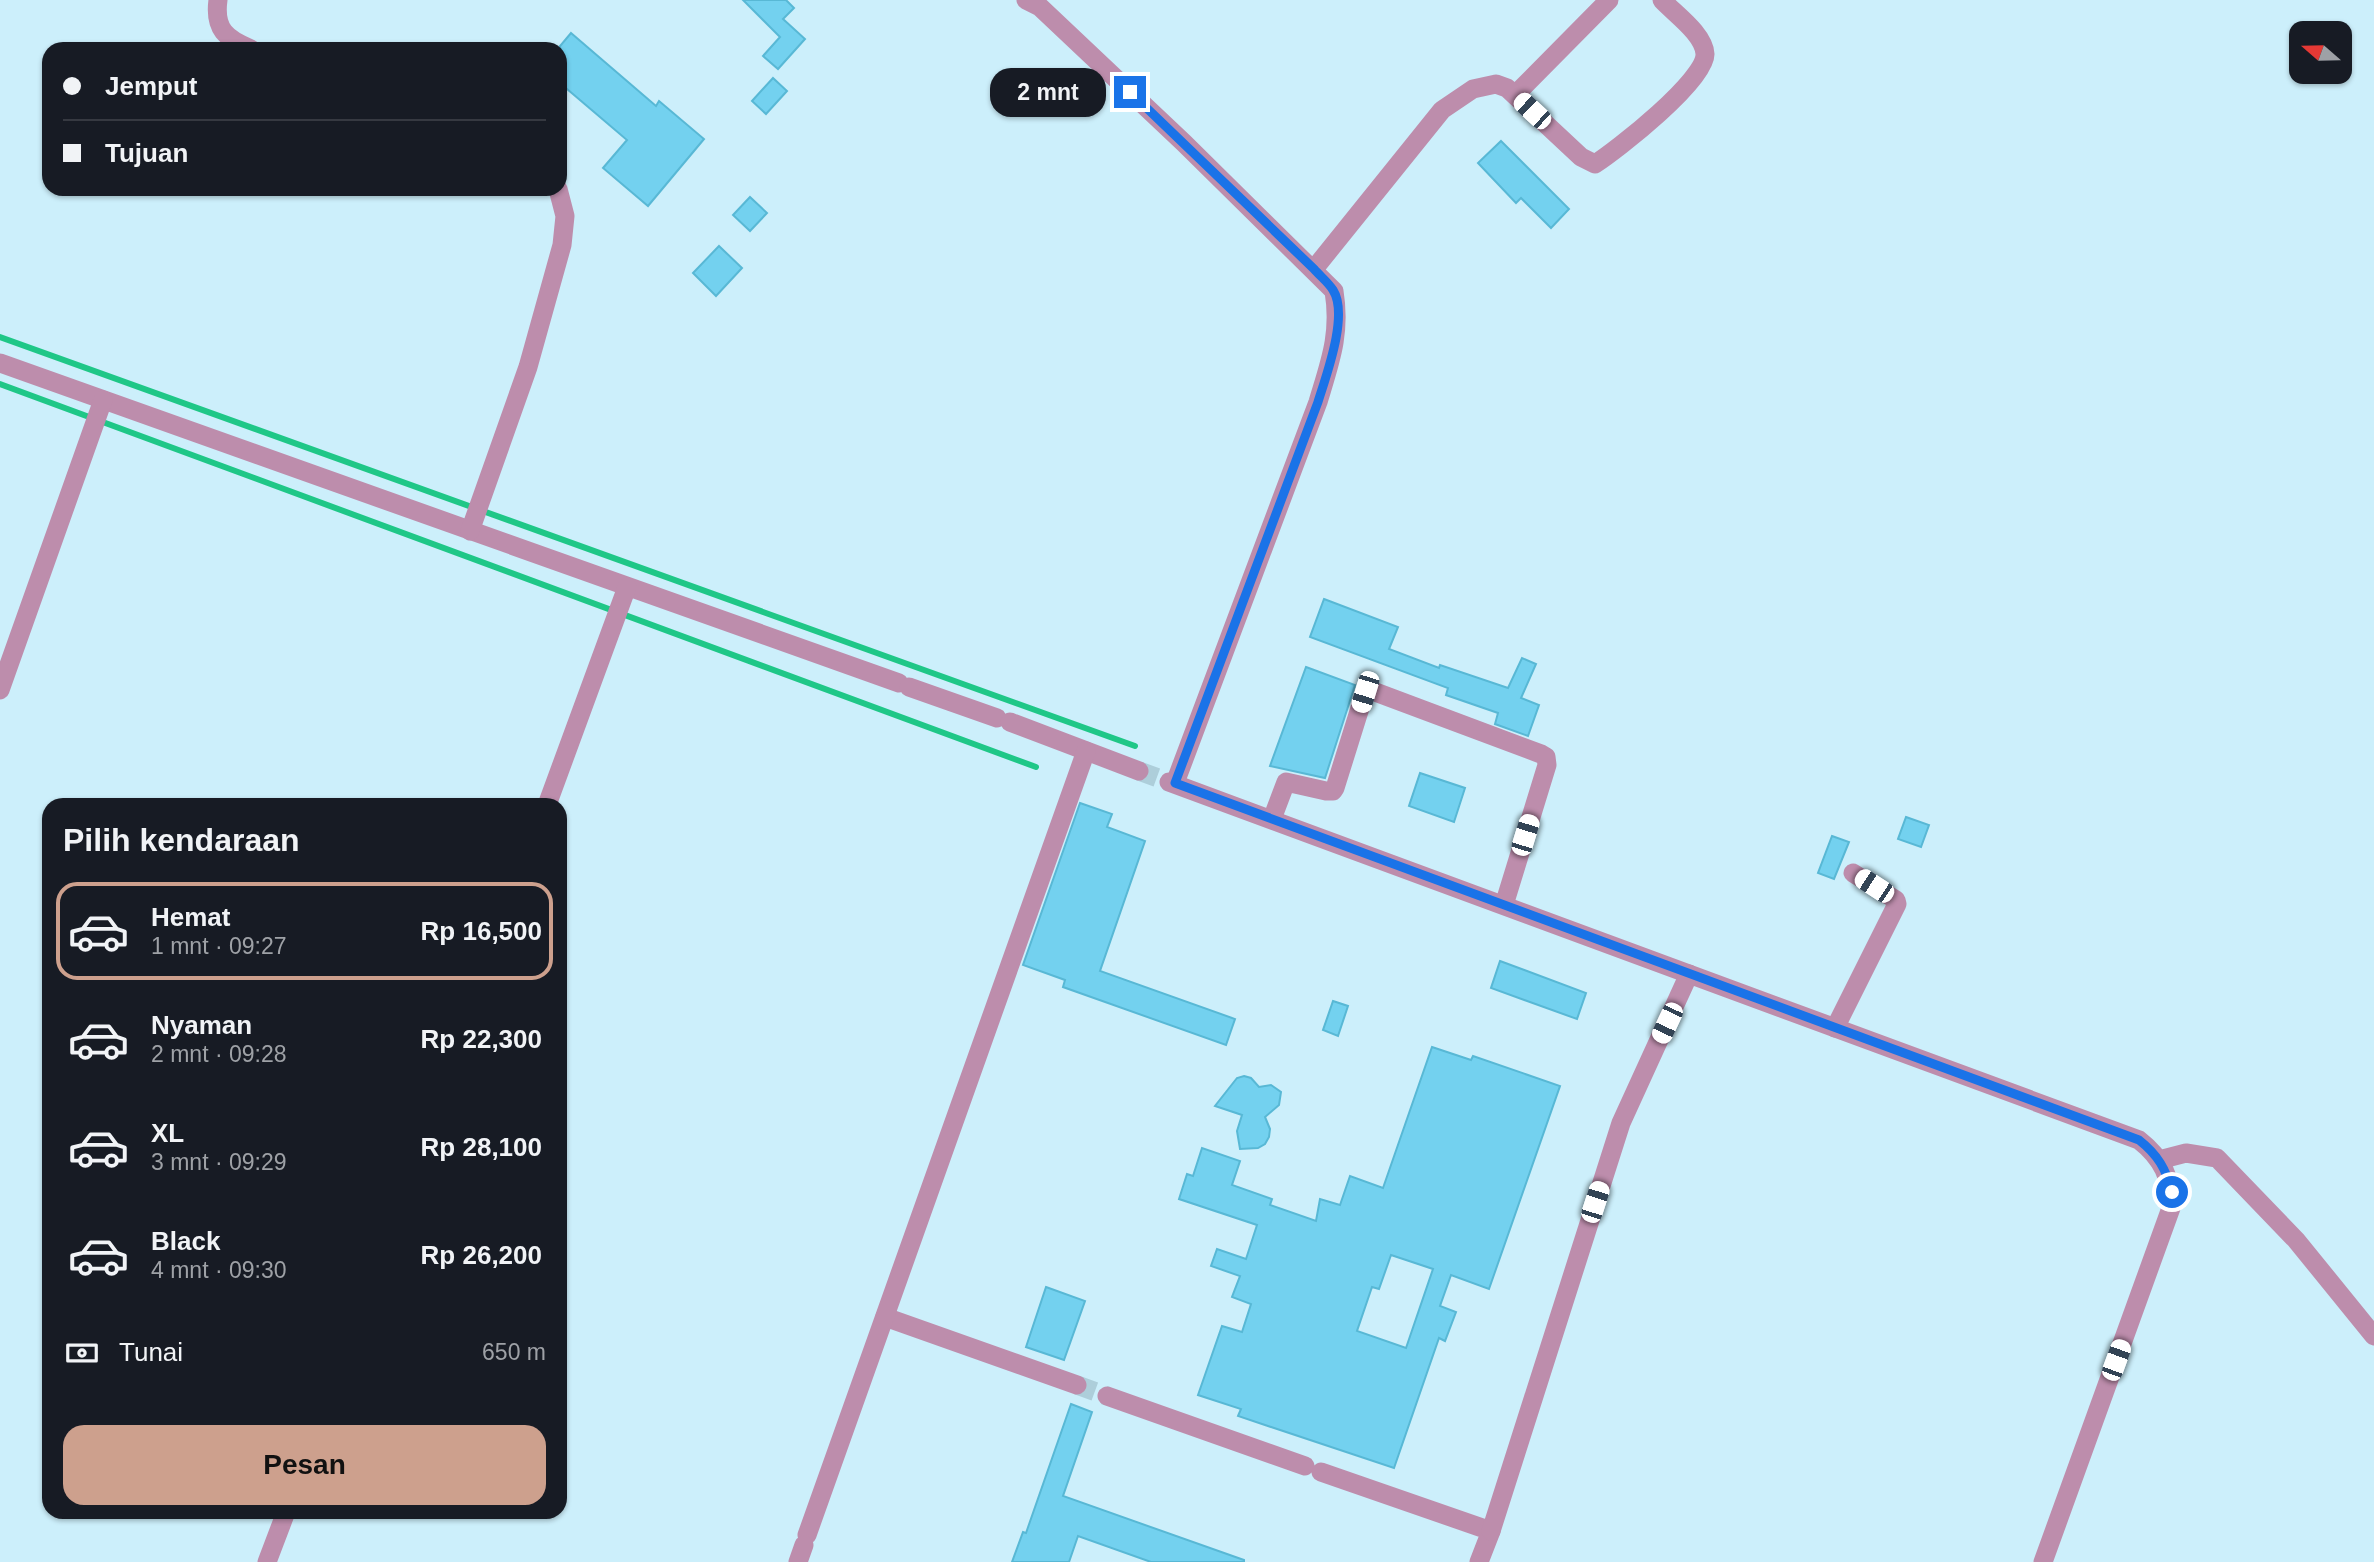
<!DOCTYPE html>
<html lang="id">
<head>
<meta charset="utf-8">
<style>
  :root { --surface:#171b24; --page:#242831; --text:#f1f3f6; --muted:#9ea1a6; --line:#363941; --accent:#cda08d }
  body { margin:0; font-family:Helvetica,sans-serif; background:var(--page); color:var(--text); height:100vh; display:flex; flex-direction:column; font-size:26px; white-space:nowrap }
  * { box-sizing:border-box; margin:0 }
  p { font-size:23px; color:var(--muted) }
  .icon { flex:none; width:38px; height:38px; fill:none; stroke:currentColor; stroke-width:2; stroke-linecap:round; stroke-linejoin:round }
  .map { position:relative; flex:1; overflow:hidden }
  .drawer { position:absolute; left:42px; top:798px; width:525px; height:721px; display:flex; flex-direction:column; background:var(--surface); border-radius:21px; box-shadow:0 2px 5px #0004 }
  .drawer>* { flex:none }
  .top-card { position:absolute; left:42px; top:42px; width:525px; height:154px; border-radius:21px; box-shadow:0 2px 5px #0004; display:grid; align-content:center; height:154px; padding:0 21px; background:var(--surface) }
  .needle { width:46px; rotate:290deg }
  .buttons { position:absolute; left:2289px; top:21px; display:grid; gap:14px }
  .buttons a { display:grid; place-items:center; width:63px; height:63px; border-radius:14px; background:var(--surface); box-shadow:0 2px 5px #0004; font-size:35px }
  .end { position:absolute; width:32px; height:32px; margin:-16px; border:9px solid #1a73e8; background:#fff; box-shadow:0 0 0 4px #fff }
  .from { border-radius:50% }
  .bubble { position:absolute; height:49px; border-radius:21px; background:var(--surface); box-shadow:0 2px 5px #0004; font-size:23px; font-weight:700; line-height:49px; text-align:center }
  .car { position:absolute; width:21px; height:42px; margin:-21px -10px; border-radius:9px; box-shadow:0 0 5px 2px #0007; background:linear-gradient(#fff 24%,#345 0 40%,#fff 0 76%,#345 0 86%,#fff 0) }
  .top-card b { display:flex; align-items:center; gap:24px; height:66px; font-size:26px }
  .top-card b+b { border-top:2px solid var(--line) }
  .top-card i { width:18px; height:18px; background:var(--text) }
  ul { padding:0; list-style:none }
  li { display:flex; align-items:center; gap:21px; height:98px; margin:0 14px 10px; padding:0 7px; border:4px solid transparent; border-radius:21px }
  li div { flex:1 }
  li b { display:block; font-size:26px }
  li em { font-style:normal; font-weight:700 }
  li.selected { border-color:var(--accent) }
  li>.icon { width:63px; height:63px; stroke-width:1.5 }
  h2 { padding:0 21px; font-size:32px; line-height:84px }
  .pay { display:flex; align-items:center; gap:18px; height:77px; padding:0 21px; font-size:26px }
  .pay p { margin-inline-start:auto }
  .cta { display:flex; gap:14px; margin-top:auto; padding:14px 21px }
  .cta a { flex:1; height:80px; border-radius:21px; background:var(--accent); color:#111; font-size:28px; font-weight:700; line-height:80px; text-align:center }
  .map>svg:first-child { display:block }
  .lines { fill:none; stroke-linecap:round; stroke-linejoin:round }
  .stream { stroke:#1fc787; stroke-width:6 }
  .building { fill:#73d1ef; stroke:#58b8d5; stroke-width:2; fill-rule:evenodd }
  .minor-tunnel { stroke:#adceda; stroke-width:19; stroke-dasharray:19 10; stroke-linecap:butt }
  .minor { stroke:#bd8dac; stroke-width:19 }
  .route { stroke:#1a73e8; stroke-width:9 }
</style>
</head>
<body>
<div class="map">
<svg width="2374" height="1562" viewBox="0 0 2374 1562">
  <rect width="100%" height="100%" fill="#cceffb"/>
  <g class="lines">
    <g class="stream">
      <polyline points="0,337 1135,746"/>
      <polyline points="0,384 1036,767"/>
    </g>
  </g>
  <g class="building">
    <polygon points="743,0 786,0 794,8 783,19 805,39 778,69 763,56 780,37"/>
    <polygon points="571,33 656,106 659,101 704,139 648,206 603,168 627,140 560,83 560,46"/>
    <polygon points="773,78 787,91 766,114 752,101"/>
    <polygon points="1501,141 1569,209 1551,228 1521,198 1516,203 1478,163"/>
    <polygon points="750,197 767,213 750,231 733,215"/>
    <polygon points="719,246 742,268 716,296 693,273"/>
    <polygon points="1324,599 1398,627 1389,649 1439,668 1440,665 1508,688 1522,658 1536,664 1521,698 1539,705 1528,736 1495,724 1498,713 1446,695 1448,688 1310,637"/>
    <polygon points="1306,667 1355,685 1325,778 1270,766"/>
    <polygon points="1420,773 1465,788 1454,822 1409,806"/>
    <polygon points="1080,803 1112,814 1107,827 1145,841 1100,971 1235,1019 1226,1045 1063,987 1065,980 1023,965"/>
    <polygon points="1906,817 1929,825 1921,847 1898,839"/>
    <polygon points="1832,836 1849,842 1834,879 1818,873"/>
    <polygon points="1500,961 1586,993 1577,1019 1491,988"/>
    <polygon points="1333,1001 1348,1006 1338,1036 1323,1030"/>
    <path d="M1432 1047 1471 1060 1473 1056 1560 1086 1489 1289 1451 1275 1440 1306 1456 1312 1445 1341 1439 1338 1394 1468 1238 1416 1241 1409 1198 1395 1222 1326 1242 1332 1251 1304 1232 1297 1240 1276 1211 1266 1217 1249 1246 1259 1257 1225 1179 1199 1187 1174 1193 1176 1202 1148 1240 1161 1232 1185 1272 1199 1270 1205 1316 1221 1320 1199 1340 1205 1350 1176 1383 1188ZM1391 1255 1433 1269 1406 1348 1357 1331 1372 1287 1379 1289Z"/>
    <polygon points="1244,1076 1251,1078 1259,1087 1271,1085 1281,1092 1279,1105 1265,1117 1270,1129 1269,1137 1265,1144 1258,1148 1240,1149 1237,1131 1242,1115 1215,1106 1237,1078"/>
    <polygon points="1046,1287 1085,1301 1064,1360 1026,1347"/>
    <polygon points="1071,1404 1092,1412 1063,1496 1244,1560 1244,1562 1151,1562 1078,1536 1069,1562 1012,1562 1023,1532 1026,1533"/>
  </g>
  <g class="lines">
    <g class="minor-tunnel">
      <polyline points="1139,771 1169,782"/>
      <polyline points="1077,1385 1107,1396"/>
    </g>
    <g class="minor">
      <path d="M218 0C214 29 226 39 251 49"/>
      <path d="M1026 0 1040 7 1184 143 1334 291C1341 334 1330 362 1318 402L1175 783"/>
      <polyline points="1515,95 1609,0"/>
      <path d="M1314 269 1442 110 1473 89 1496 84 1507 88 1581 157 1595 164C1617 150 1706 80 1705 54 1704 34 1675 14 1662 0"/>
      <polyline points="0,363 899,683"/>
      <polyline points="470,531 528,367 562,245 565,216 558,189"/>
      <polyline points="909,687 997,718"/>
      <polyline points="0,690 103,400"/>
      <polyline points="1010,722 1139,771"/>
      <path d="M1169 782 2139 1140C2162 1158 2172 1178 2171 1208L2043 1562"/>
      <polyline points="547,805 627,587"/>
      <polyline points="1272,819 1286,782 1326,791 1333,791 1335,788 1365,692 1370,690 1541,754 1546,757 1547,765 1504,905"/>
      <polyline points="1835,1028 1897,904 1896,900 1853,873"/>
      <polyline points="2159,1160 2186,1153 2217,1158 2296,1240 2374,1336"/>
      <polyline points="885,1317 1077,1385"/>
      <polyline points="1107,1396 1305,1466"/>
      <polyline points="1321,1472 1491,1531 1479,1562"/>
      <polyline points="1491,1531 1621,1123 1689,974"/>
      <polyline points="807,1535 1086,751"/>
      <polyline points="267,1562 286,1512"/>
      <polyline points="798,1562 804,1545"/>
    </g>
  </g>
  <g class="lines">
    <path class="route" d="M1130 92 1314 269C1320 276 1328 282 1333 290 1349 315 1326 376 1318 402L1175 783 2139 1140C2158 1155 2166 1169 2172 1192"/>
  </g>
</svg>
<div class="buttons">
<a><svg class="needle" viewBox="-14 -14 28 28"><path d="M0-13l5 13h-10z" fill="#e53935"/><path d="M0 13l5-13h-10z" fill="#9ea1a6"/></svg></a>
</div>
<i class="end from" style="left:2172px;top:1192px"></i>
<i class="end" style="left:1130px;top:92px"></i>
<div class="bubble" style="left:990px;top:68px;width:116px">2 mnt</div>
<i class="car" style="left:1532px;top:111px;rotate:313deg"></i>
<i class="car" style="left:1365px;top:692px;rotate:197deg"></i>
<i class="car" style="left:1525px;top:835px;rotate:17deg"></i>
<i class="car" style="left:1874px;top:886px;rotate:303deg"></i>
<i class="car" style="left:1667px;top:1023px;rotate:205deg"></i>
<i class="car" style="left:1595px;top:1202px;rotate:18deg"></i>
<i class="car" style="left:2116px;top:1360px;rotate:20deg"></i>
<div class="top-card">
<b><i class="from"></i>Jemput</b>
<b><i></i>Tujuan</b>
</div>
<section class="drawer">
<h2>Pilih kendaraan</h2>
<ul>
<li class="selected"><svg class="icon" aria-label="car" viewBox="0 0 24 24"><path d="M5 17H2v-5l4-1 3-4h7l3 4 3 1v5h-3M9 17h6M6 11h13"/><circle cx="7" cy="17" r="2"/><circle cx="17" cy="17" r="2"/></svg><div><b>Hemat</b><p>1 mnt · 09:27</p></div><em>Rp 16,500</em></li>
<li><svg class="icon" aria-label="car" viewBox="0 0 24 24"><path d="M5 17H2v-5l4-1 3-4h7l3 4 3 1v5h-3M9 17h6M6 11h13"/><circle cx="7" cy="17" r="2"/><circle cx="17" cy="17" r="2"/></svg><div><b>Nyaman</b><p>2 mnt · 09:28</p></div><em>Rp 22,300</em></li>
<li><svg class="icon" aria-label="car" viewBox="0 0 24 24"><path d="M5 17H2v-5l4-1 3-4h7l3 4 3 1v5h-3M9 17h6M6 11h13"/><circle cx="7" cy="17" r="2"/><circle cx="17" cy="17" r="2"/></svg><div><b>XL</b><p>3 mnt · 09:29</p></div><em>Rp 28,100</em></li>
<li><svg class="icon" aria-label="car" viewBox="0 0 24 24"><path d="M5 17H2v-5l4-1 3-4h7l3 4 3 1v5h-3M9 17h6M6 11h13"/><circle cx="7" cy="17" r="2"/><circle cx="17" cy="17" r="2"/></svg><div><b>Black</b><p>4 mnt · 09:30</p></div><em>Rp 26,200</em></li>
</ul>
<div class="pay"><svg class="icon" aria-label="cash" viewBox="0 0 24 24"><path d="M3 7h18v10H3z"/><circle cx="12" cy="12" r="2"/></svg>Tunai<p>650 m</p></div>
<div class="cta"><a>Pesan</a></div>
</section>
</div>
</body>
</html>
